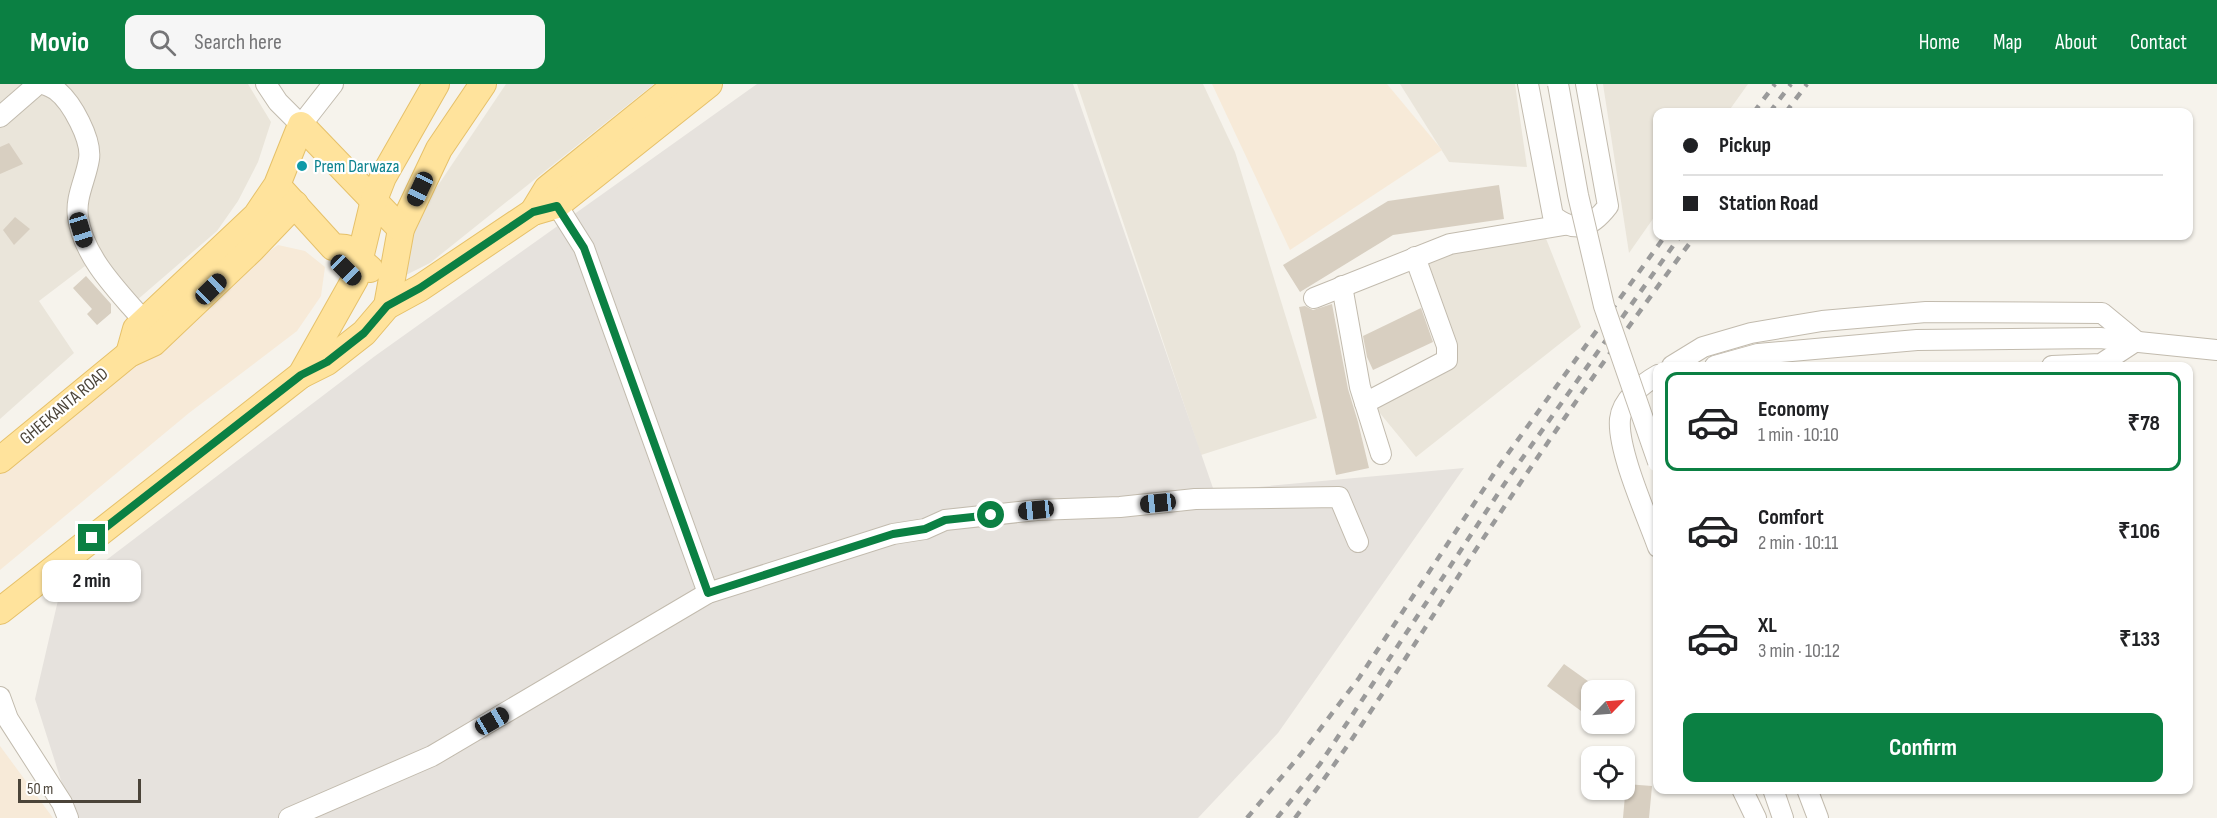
<!DOCTYPE html>
<html lang="en">
<head>
<meta charset="utf-8">
<style>
  :root { --surface:#fff; --page:#f6f6f6; --text:#202124; --muted:#757577; --line:#e0e0e0; --accent:#0b8043 }
  body { margin:0; font-family:"Sofia Sans Condensed",sans-serif; background:var(--page); color:var(--text); height:100vh; display:flex; flex-direction:column; font-size:22px; white-space:nowrap }
  * { box-sizing:border-box; margin:0 }
  p { font-size:20px; color:var(--muted) }
  .icon { flex:none; width:33px; height:33px; fill:none; stroke:currentColor; stroke-width:2; stroke-linecap:round; stroke-linejoin:round }
  .map { position:relative; flex:1; overflow:hidden }
  .side { position:absolute; left:1653px; top:278px; width:540px; height:432px; display:flex; flex-direction:column; background:var(--surface); border-radius:12px; box-shadow:0 2px 4px #0004 }
  .side>* { flex:none }
  .guide { position:absolute; left:1653px; top:24px; width:540px; height:132px; border-radius:12px; box-shadow:0 2px 4px #0004; display:grid; align-content:center; height:132px; padding:0 30px; background:var(--surface) }
  .needle { width:39px; rotate:65deg }
  .buttons { position:absolute; left:1581px; top:596px; display:grid; gap:12px }
  .buttons a { display:grid; place-items:center; width:54px; height:54px; border-radius:12px; background:var(--surface); box-shadow:0 2px 4px #0004; font-size:30px }
  .scale { position:absolute; left:18px; bottom:15px; width:123px; box-sizing:border-box; padding-left:6px; border:3px solid #4b4439; border-top:0; font-size:16px; line-height:21px; white-space:nowrap; color:#4b4439; -webkit-text-stroke:4px #fff; paint-order:stroke }
  .end { position:absolute; width:27px; height:27px; margin:-14px; border:8px solid #0b8043; background:#fff; box-shadow:0 0 0 3px #fff }
  .from { border-radius:50% }
  .bubble { position:absolute; height:42px; border-radius:12px; background:var(--surface); box-shadow:0 2px 4px #0004; font-size:20px; font-weight:700; line-height:42px; text-align:center }
  .car { position:absolute; width:18px; height:36px; margin:-18px -9px; border-radius:8px; box-shadow:0 0 4px 2px #0007; background:linear-gradient(#222 24%,#8ab4d8 0 40%,#222 0 76%,#8ab4d8 0 86%,#222 0) }
  .guide b { display:flex; align-items:center; gap:21px; height:57px; font-size:22px }
  .guide b+b { border-top:2px solid var(--line) }
  .guide i { width:15px; height:15px; background:var(--text) }
  ul { padding:10px 0 0; list-style:none }
  li { display:flex; align-items:center; gap:18px; height:99px; margin:0 12px 9px; padding:0 18px; border:3px solid transparent; border-radius:12px }
  li div { flex:1 }
  li b { display:block; font-size:22px }
  li em { font-style:normal; font-weight:700 }
  li.on { border-color:var(--accent) }
  li>.icon { width:54px; height:54px; stroke-width:1.5 }
  .action { display:flex; gap:12px; margin-top:auto; padding:12px 30px }
  .action a { flex:1; height:69px; border-radius:12px; background:var(--accent); color:#fff; font-size:24px; font-weight:700; line-height:69px; text-align:center }
  header { display:flex; align-items:center; gap:36px; box-sizing:border-box; height:84px; padding:0 30px; background:var(--accent); color:#fff }
  header strong { font-size:28px }
  nav { display:flex; gap:33px; margin-inline-start:auto; font-size:21px }
  .search { width:420px; height:54px; background:var(--page); display:flex; align-items:center; gap:15px; box-sizing:border-box; padding:0 21px; border-radius:12px; color:var(--muted); font-size:22px }
  .map>svg:first-child { display:block }
  .residential { fill:#eae5da }
  .commercial { fill:#f7ead8 }
  .industrial { fill:#e6e2dd }
  .building { fill:#d8cfc1 }
  .lines { fill:none; stroke-linecap:round; stroke-linejoin:round }
  .minor-casing { stroke:#c2bbae; stroke-width:22 }
  .major-casing { stroke:#e6c16a; stroke-width:28 }
  .minor { stroke:#fff; stroke-width:20 }
  .major { stroke:#ffe39c; stroke-width:26 }
  .rail { stroke:#9a9a9a; stroke-width:4.5; stroke-dasharray:8 8; stroke-linecap:butt }
  .minor-bridge-casing { stroke:#c2bbae; stroke-width:22; stroke-linecap:butt }
  .minor-bridge { stroke:#fff; stroke-width:20 }
  .route { stroke:#0b8043; stroke-width:8 }
  .culture-dot { fill:#0f9aa8; stroke:#fff; stroke-width:2 }
  .labels { text-anchor:middle; dominant-baseline:central; stroke-width:4.5; stroke-linejoin:round; paint-order:stroke }
  .culture-label { font-size:18px; fill:#0d838f; stroke:#fff; text-anchor:start }
  .street-label { font-size:18px; fill:#4b4439; stroke:#fff }
</style>
</head>
<body>
<header>
<strong>Movio</strong>
<div class="search"><svg class="icon" aria-label="search" viewBox="0 0 24 24"><circle cx="10" cy="10" r="6"/><path d="M15 15l6 6"/></svg>Search here</div>
<nav><a>Home</a><a>Map</a><a>About</a><a>Contact</a></nav>
</header>
<div class="map">
<svg width="2217" height="734" viewBox="0 0 2217 734">
  <rect width="100%" height="100%" fill="#f6f3ec"/>
  <g class="residential">
    <polygon points="0,0 248,0 271,38 258,78 238,117 217,147 122,229 85,182 39,217 74,269 0,335"/>
    <polygon points="506,0 654,0 430,179 404,192 396,164"/>
    <polygon points="1077,0 1203,0 1235,68 1317,334 1201,371"/>
    <polygon points="1400,0 1515,0 1527,83 1449,78"/>
    <polygon points="1603,0 1748,0 1728,28 1658,28 1657,129 1629,169"/>
    <polygon points="1543,147 1581,243 1416,373 1365,311 1454,265 1425,175"/>
  </g>
  <g class="commercial">
    <polygon points="1212,0 1387,0 1442,66 1290,166"/>
    <polygon points="278,161 305,167 325,183 321,212 297,247 189,329 0,486 0,390 194,222"/>
    <polygon points="0,662 53,734 0,734"/>
  </g>
  <polygon class="industrial" points="757,0 1073,0 1214,407 1464,384 1278,649 1198,734 73,734 35,615 59,512 375,272"/>
  <g class="building">
    <polygon points="9,59 23,80 0,90 0,63"/>
    <polygon points="1499,101 1504,135 1393,151 1300,208 1283,181 1388,117"/>
    <polygon points="15,133 30,145 14,161 3,146"/>
    <polygon points="86,192 111,220 111,229 97,241 87,230 92,225 73,204"/>
    <polygon points="1332,220 1348,305 1358,338 1369,384 1336,391 1299,223 1305,222 1313,226"/>
    <polygon points="1421,224 1433,258 1373,286 1367,273 1363,252"/>
    <polygon points="1564,580 1592,600 1592,635 1547,602"/>
    <polygon points="1626,700 1652,702 1649,734 1623,734"/>
  </g>
  <g class="lines">
    <defs>
      <g id="minor">
        <path d="M44 0C48 2 53 4 56 6 72 18 92 56 89 75 86 95 75 113 78 133 83 173 119 208 144 237"/>
        <polyline points="266,0 278,18 301,41 333,0"/>
        <path d="M1528 0 1553 132C1576 150 1591 144 1608 122L1586 0"/>
        <polyline points="0,33 38,0"/>
        <polyline points="550,110 584,164 708,509"/>
        <polyline points="1342,202 1360,303 1381,370"/>
        <polyline points="1314,214 1450,160 1564,141"/>
        <polyline points="1672,282 1703,263 1751,249 1822,237 1926,228 2102,229 2136,257 2101,280 2052,282"/>
        <polyline points="1715,282 1758,270 1917,256 2100,254 2217,266"/>
        <path d="M1658 291C1642 300 1622 316 1620 335 1617 366 1647 432 1658 463"/>
        <polyline points="1365,319 1447,276 1447,262 1415,173"/>
        <polyline points="0,613 8,635 62,719 68,734"/>
        <polyline points="1742,705 1756,734"/>
        <polyline points="1773,705 1783,734"/>
        <polyline points="1807,705 1818,734"/>
        <polyline points="289,734 432,672 708,509 893,450 925,445 945,436 1037,426 1120,423 1195,415 1339,413 1358,458"/>
      </g>
      <g id="major">
        <polyline points="283,108 333,163 346,164 370,185"/>
        <polyline points="533,128 547,105 677,0"/>
        <polyline points="387,222 401,145 439,65 483,0"/>
        <polyline points="129,270 136,245 256,132 277,101 301,41 401,145"/>
        <polyline points="301,291 327,278 364,249 387,222 420,204 533,128 557,121 709,0"/>
        <polyline points="0,376 129,270 153,259 252,165 295,120"/>
        <polyline points="0,527 301,291 355,195 374,116 383,93 436,0"/>
      </g>
    </defs>
    <use href="#minor" class="minor-casing"/>
    <use href="#major" class="major-casing"/>
    <use href="#minor" class="minor"/>
    <use href="#major" class="major"/>
    <g class="rail">
      <polyline points="1754,28 1775,0"/>
      <polyline points="1770,28 1791,0"/>
      <polyline points="1786,28 1807,0"/>
      <polyline points="1247,734 1301,670 1359,594 1499,382 1665,152"/>
      <polyline points="1277,734 1320,680 1509,393 1680,152"/>
      <path d="M1295 734C1357 653 1411 565 1467 479 1540 368 1616 258 1695 152"/>
    </g>
    <defs>
      <polyline id="minor-bridge" points="1558,0 1578,111 1604,222 1658,378"/>
    </defs>
    <use href="#minor-bridge" class="minor-bridge-casing"/>
    <use href="#minor-bridge" class="minor-bridge"/>
  </g>
  <g class="lines">
    <polyline class="route" points="92,454 301,291 327,278 364,249 387,222 420,204 533,128 557,122 584,164 708,509 893,450 925,445 945,436 991,431"/>
  </g>
  <circle class="culture-dot" cx="302" cy="82" r="6"/>
  <g class="labels">
    <g class="culture-label">
      <text x="314" y="82">Prem Darwaza</text>
    </g>
    <g class="street-label">
      <text transform="translate(64 322) rotate(-40)">GHEEKANTA ROAD</text>
    </g>
  </g>
</svg>
<div class="buttons">
<a><svg class="needle" viewBox="-14 -14 28 28"><path d="M0-13l5 13h-10z" fill="#e53935"/><path d="M0 13l5-13h-10z" fill="#757577"/></svg></a>
<a><svg class="icon" aria-label="locate" viewBox="0 0 24 24"><circle cx="12" cy="12" r="6"/><path d="M12 2v4M12 18v4M2 12h4M18 12h4"/></svg></a>
</div>
<div class="scale">50 m</div>
<i class="end from" style="left:991px;top:431px"></i>
<i class="end" style="left:92px;top:454px"></i>
<div class="bubble" style="left:42px;top:476px;width:99px">2 min</div>
<i class="car" style="left:420px;top:105px;rotate:205deg"></i>
<i class="car" style="left:81px;top:146px;rotate:163deg"></i>
<i class="car" style="left:346px;top:186px;rotate:135deg"></i>
<i class="car" style="left:211px;top:205px;rotate:46deg"></i>
<i class="car" style="left:1158px;top:419px;rotate:264deg"></i>
<i class="car" style="left:1036px;top:426px;rotate:264deg"></i>
<i class="car" style="left:492px;top:637px;rotate:60deg"></i>
<div class="guide">
<b><i class="from"></i>Pickup</b>
<b><i></i>Station Road</b>
</div>
<section class="side">
<ul>
<li class="on"><svg class="icon" aria-label="car" viewBox="0 0 24 24"><path d="M5 17H2v-5l4-1 3-4h7l3 4 3 1v5h-3M9 17h6M6 11h13"/><circle cx="7" cy="17" r="2"/><circle cx="17" cy="17" r="2"/></svg><div><b>Economy</b><p>1 min · 10:10</p></div><em>₹78</em></li>
<li><svg class="icon" aria-label="car" viewBox="0 0 24 24"><path d="M5 17H2v-5l4-1 3-4h7l3 4 3 1v5h-3M9 17h6M6 11h13"/><circle cx="7" cy="17" r="2"/><circle cx="17" cy="17" r="2"/></svg><div><b>Comfort</b><p>2 min · 10:11</p></div><em>₹106</em></li>
<li><svg class="icon" aria-label="car" viewBox="0 0 24 24"><path d="M5 17H2v-5l4-1 3-4h7l3 4 3 1v5h-3M9 17h6M6 11h13"/><circle cx="7" cy="17" r="2"/><circle cx="17" cy="17" r="2"/></svg><div><b>XL</b><p>3 min · 10:12</p></div><em>₹133</em></li>
</ul>
<div class="action"><a>Confirm</a></div>
</section>
</div>
</body>
</html>
